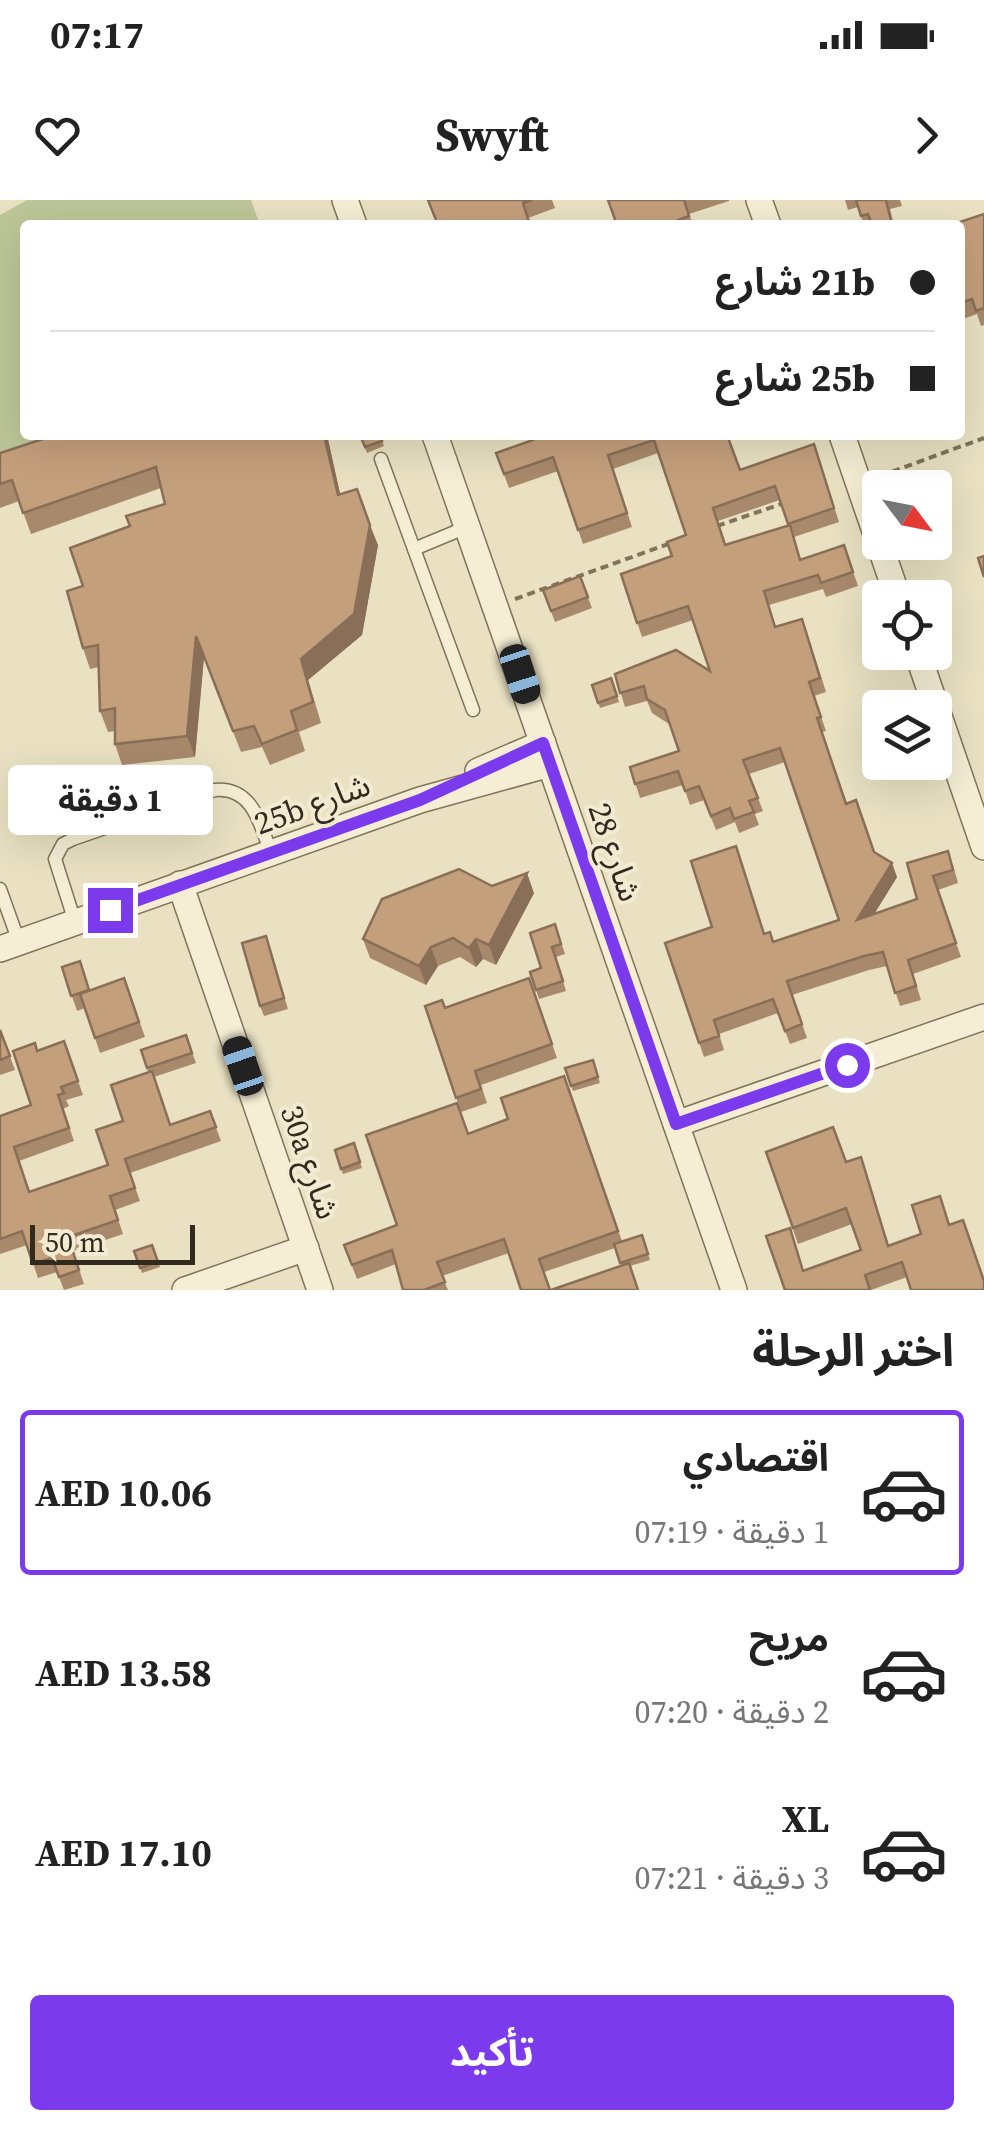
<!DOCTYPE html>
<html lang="ar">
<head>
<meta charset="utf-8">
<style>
  :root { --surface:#fff; --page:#f6f6f6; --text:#222; --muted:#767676; --line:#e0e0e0; --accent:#7c3aed }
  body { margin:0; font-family:"Source Serif 4","Noto Sans Arabic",serif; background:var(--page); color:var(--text); direction:rtl; height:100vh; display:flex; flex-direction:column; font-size:38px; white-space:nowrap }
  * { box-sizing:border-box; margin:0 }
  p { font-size:32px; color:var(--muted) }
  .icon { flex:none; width:55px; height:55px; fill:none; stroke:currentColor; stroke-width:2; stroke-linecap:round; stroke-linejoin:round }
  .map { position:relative; height:1090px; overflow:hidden; direction:ltr }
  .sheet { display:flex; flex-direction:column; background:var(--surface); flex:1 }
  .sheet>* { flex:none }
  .hud { position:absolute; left:20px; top:20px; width:945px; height:220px; border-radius:10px; box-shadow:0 10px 40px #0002; direction:rtl; display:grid; align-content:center; height:220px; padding:0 30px; background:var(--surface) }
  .needle { width:65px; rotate:122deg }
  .fabs { position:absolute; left:862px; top:270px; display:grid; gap:20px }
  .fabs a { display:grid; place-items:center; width:90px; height:90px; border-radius:10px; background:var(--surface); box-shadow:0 10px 40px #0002; font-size:50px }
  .scale { position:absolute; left:30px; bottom:25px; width:165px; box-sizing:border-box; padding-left:10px; border:5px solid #332a1e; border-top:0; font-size:28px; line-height:35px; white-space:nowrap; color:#332a1e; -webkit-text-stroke:8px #f2ebd1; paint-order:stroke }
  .end { position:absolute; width:45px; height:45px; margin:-22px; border:12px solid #7c3aed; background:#fff; box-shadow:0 0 0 5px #fff }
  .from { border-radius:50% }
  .bubble { position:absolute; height:70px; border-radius:10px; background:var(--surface); box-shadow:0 10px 40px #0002; font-size:32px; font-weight:700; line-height:70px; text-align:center; direction:rtl }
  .car { position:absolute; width:30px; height:60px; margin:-30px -15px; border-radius:12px; box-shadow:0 0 8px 2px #0007; background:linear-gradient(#222 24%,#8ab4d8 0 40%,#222 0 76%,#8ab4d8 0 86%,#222 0) }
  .hud b { display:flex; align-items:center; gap:35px; height:95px; font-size:38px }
  .hud b+b { border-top:2px solid var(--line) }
  .hud i { width:25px; height:25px; background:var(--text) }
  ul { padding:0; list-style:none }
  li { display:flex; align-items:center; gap:30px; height:165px; margin:0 20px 15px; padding:0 10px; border:5px solid transparent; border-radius:10px }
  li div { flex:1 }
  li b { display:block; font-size:38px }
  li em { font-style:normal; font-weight:700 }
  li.on { border-color:var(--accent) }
  li>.icon { width:90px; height:90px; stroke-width:1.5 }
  h2 { padding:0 30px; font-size:45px; line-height:120px }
  .primary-button { display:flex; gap:20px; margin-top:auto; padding:20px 30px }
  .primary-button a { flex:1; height:115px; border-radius:10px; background:var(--accent); color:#fff; font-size:40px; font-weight:700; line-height:115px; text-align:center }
  .status { display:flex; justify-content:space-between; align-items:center; height:70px; padding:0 50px; background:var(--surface); direction:ltr }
  .status svg { height:28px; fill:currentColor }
  header { display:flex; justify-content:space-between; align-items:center; height:130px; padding:0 30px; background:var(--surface); font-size:45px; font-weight:700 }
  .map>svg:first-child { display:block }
  .green { fill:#bdc698 }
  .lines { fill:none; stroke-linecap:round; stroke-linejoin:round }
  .lane-casing { stroke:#82735b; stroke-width:15 }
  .street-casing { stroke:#82735b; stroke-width:28 }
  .path { stroke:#82735b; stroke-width:4; stroke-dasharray:8 5; stroke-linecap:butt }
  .lane { stroke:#f5eed5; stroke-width:12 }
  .street { stroke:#f5eed5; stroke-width:25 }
  .wall { fill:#a9896b; fill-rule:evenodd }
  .shaded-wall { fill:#896f57 }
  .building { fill:#c49f7c; stroke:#896f57; stroke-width:2.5 }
  .route { stroke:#7c3aed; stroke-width:12 }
  .labels { text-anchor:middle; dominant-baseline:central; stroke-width:8; stroke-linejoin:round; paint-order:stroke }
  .street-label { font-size:32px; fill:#332a1e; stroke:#f2ebd1 }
</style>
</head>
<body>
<div class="status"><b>07:17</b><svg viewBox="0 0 49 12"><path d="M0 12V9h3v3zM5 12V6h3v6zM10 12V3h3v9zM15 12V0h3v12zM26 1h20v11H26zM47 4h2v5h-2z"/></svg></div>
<header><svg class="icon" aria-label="forward" viewBox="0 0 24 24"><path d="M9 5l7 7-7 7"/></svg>Swyft<svg class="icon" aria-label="heart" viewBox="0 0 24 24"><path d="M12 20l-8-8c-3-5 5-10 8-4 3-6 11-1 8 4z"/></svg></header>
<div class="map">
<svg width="984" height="1090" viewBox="0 0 984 1090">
  <rect width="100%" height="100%" fill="#e9e1c2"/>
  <polygon class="green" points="27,0 251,0 260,25 25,25 25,235 60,235 0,256 0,15"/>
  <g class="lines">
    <defs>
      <g id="lane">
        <polyline points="381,259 473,510"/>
        <polyline points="414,349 467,327"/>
        <polyline points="0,689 19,742"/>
        <path d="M75 722 55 659 63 644 73 639 215 590C253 587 260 624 271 653"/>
      </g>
      <g id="street">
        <polyline points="345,0 354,25"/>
        <polyline points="759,0 768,25"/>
        <polyline points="435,235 734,1090"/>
        <polyline points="842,235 898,398"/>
        <polyline points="917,452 984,647"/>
        <polyline points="478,571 543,543"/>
        <polyline points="180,684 320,1090"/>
        <polyline points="0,749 420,600 550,564"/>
        <polyline points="676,924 984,817"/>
        <polyline points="185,1090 306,1048"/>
      </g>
    </defs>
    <use href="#lane" class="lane-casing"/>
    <use href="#street" class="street-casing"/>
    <g class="path">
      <polyline points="880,276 984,238"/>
      <polyline points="717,326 784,303"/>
      <polyline points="515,399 671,343"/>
    </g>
    <use href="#lane" class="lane"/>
    <use href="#street" class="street"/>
  </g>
  <g class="wall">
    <polygon points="428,0 552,0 555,8 528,18"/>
    <polygon points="608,0 729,0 729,1 689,14 693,25 617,25"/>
    <polygon points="845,0 900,0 902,6 890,9 894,25 864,25 858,7 848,10"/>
    <polygon points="984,14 984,125 981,126 977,114 960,120 960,25"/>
    <polygon points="55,235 327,235 340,294 378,345 362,435 308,480 321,523 299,532 305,551 270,565 262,547 241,552 204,457 195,557 122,565 115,544 115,531 108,532 100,511 99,467 90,469 83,448 83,386 130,326 165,304 161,288 31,334 19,301 0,308 0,253"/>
    <polygon points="360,235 380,235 384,246 367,253"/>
    <path d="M728 235 740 270 814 244 839 322 794 337 801 359 844 345 858 386 826 397 823 389 769 405 776 427 807 432 826 492 814 496 826 531 822 532 847 604 874 652 897 677 874 714 917 699 907 663 953 665 958 683 938 690 961 757 913 774 921 800 900 806 887 766 869 770 792 795 807 838 790 844 778 813 719 834 724 850 704 857 665 743 765 734 773 742 839 720 785 562 749 574 763 611 755 614 759 625 739 633 735 622 716 630 704 600 690 605 683 585 640 598 630 567 679 551 669 524 652 513 647 501 625 507 615 474 710 471 693 420 642 437 621 374 672 356 686 335 658 253 613 269 632 327 583 344 558 271 509 288 496 253 533 240ZM780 300 789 325 726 345 718 321Z"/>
    <polygon points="580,376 592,408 555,422 543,390"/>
    <polygon points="611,478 619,502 600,508 592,485"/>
    <polygon points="492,686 534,693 496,765 483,759 476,767 460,757 438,766 426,785 370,758 363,739"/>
    <polygon points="555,724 565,754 556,757 566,791 539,799 530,772 541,768"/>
    <polygon points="266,736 288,809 264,816 260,806"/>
    <polygon points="62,767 90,790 124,778 145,837 100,853 85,808 77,811"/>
    <polygon points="529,778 557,858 481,885 487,903 461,912 425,806 445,808"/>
    <polygon points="0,830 15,870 0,875"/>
    <polygon points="186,835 196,863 154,877 170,925 210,911 221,941 130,973 140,1001 115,1010 123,1034 73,1051 84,1084 64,1090 57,1072 38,1078 27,1045 0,1054 0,916 31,905 37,851 64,841 83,895 66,900 69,906 63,909 74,941 19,961 30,992 108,965 123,921 148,872 147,868"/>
    <polygon points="593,860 600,883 573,891 565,868"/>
    <polygon points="564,876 622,1041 642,1035 650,1060 630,1066 621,1066 615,1048 544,1072 509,1053 442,1076 448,1090 403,1090 396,1064 357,1079 344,1045 397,1025 468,933 508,919"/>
    <polygon points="354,943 362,968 343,974 335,950"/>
    <polygon points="766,952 846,962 861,957 889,1046 921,1034 940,996 907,1077 871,1090 785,1090 804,1070 861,1050 852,1024 798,1044"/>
    <polygon points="152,1045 160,1067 142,1073 134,1051"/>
  </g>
  <g class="shaded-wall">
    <polygon points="324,235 327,235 345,316 338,295"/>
    <polygon points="370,325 378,345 362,435 308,480 321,523 301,459"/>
    <polygon points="196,436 204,457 195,557 187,536"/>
    <polygon points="892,663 897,677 862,734 857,720"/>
    <polygon points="527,673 534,693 496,765 489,745"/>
    <polygon points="476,739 483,759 476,767 469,748"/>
    <polygon points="431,747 438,766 426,785 419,766"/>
  </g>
  <g class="building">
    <polygon points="428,0 532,0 523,3 530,25 438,25"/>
    <polygon points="608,0 684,0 689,16 666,25 617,25"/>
    <polygon points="856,0 886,0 892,25 872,25 868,14 861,16"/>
    <polygon points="984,14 984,108 976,111 972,99 960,103 960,25 951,25"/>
    <polygon points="55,235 324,235 338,295 357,289 370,325 354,414 301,459 313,502 291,511 297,530 262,544 254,526 233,531 196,436 187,536 115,544 115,508 100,511 98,445 83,448 67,391 83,386 70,348 130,326 126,316 165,304 156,267 23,313 12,280 0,284 0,253"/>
    <polygon points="360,235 380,235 382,241 365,247"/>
    <polygon points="531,235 727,235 740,270 814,244 834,308 788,324 775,286 713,308 725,345 790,325 800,360 844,345 853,372 821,383 818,375 764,391 775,427 802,419 820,478 809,482 821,517 817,518 846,604 856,600 874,652 892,663 857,720 917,699 907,663 948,651 953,670 933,676 956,743 908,760 916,786 895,793 883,752 864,756 787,781 802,824 785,831 773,799 714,820 719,836 699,843 665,743 712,727 691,661 736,646 764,734 770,732 773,742 839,720 780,548 743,560 758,598 749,601 754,612 734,619 730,608 711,616 699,586 685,591 678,571 635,584 630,567 679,551 665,510 647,499 644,486 620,493 615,474 676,450 710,471 688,406 637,423 621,374 672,356 667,342 686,335 654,240 608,255 627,313 578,330 553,257 504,274 496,253 533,240"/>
    <polygon points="984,356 984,377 978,358"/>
    <polygon points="580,376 588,397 551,411 543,390"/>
    <polygon points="611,478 617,496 598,503 592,485"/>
    <polygon points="459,669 492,686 527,673 489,745 476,739 469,748 453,738 431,747 419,766 363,739 382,699"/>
    <polygon points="555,724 561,744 552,747 563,781 536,790 530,772 541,768 530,733"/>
    <polygon points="266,736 284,798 260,806 242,743"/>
    <polygon points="80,761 89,790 71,796 62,767"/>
    <polygon points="124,778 139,822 95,838 80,794"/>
    <polygon points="529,778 552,844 475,871 481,889 456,898 425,806 442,800 445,808"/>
    <polygon points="0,830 10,856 0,860"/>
    <polygon points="186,835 192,853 147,868 141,850"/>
    <polygon points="64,841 78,881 61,887 64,893 58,895 69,928 14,947 29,992 108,965 96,930 123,921 111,885 152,871 170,925 210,911 216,927 125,959 135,988 110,996 118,1020 68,1037 79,1070 59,1077 52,1058 33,1064 22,1031 0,1039 0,916 31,905 13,851 35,843 37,851"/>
    <polygon points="593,860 598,877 571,886 565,868"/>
    <polygon points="564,876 618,1031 539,1059 550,1090 521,1090 504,1039 437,1062 445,1082 424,1090 403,1090 392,1050 352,1065 344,1045 397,1025 366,935 457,903 468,934 508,919 501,898"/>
    <polygon points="833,927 846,962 861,957 888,1046 921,1034 912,1005 940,996 949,1025 963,1020 984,1081 984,1090 911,1090 902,1062 865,1075 870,1090 785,1090 766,1036 790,1028 803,1071 861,1050 846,1008 793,1028 766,952"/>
    <polygon points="354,943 360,962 341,969 335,950"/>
    <polygon points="642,1035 648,1054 620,1063 614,1044"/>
    <polygon points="152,1045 158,1062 140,1068 134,1051"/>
    <polygon points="629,1063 638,1090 551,1090"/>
  </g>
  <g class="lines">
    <polyline class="route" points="110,710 420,600 543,543 676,924 847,865"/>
  </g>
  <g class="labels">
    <g class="street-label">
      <text transform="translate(312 604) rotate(-20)">25b شارع</text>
      <text transform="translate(615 652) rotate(71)">شارع 28</text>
      <text transform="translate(310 962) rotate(71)">30a شارع</text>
    </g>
  </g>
</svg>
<div class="fabs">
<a><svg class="needle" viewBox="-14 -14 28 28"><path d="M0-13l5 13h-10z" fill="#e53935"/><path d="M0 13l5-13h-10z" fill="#767676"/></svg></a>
<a><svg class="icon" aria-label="locate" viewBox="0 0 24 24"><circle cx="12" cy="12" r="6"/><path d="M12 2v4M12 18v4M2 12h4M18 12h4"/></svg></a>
<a><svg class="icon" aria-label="layers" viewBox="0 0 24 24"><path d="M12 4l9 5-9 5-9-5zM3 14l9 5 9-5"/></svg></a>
</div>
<div class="scale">50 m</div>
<i class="end from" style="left:847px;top:865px"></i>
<i class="end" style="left:110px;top:710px"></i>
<div class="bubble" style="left:8px;top:565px;width:205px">1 دقيقة</div>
<i class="car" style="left:520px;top:474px;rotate:162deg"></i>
<i class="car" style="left:243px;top:866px;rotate:341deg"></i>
<div class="hud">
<b><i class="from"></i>21b شارع</b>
<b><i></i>25b شارع</b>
</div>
</div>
<section class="sheet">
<h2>اختر الرحلة</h2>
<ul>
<li class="on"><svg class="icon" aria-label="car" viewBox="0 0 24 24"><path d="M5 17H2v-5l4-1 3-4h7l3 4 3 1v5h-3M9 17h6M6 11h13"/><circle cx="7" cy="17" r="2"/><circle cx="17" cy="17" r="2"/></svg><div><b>اقتصادي</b><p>1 دقيقة · 07:19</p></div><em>AED 10.06</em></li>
<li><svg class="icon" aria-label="car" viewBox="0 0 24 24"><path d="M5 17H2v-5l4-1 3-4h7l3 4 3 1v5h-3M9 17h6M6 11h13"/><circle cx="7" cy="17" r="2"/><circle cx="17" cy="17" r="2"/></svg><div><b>مريح</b><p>2 دقيقة · 07:20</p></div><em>AED 13.58</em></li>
<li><svg class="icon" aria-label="car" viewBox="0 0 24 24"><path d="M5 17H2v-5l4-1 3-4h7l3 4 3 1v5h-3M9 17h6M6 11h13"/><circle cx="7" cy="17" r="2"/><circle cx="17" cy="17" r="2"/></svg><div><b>XL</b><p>3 دقيقة · 07:21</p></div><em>AED 17.10</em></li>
</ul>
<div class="primary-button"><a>تأكيد</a></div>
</section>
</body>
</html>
